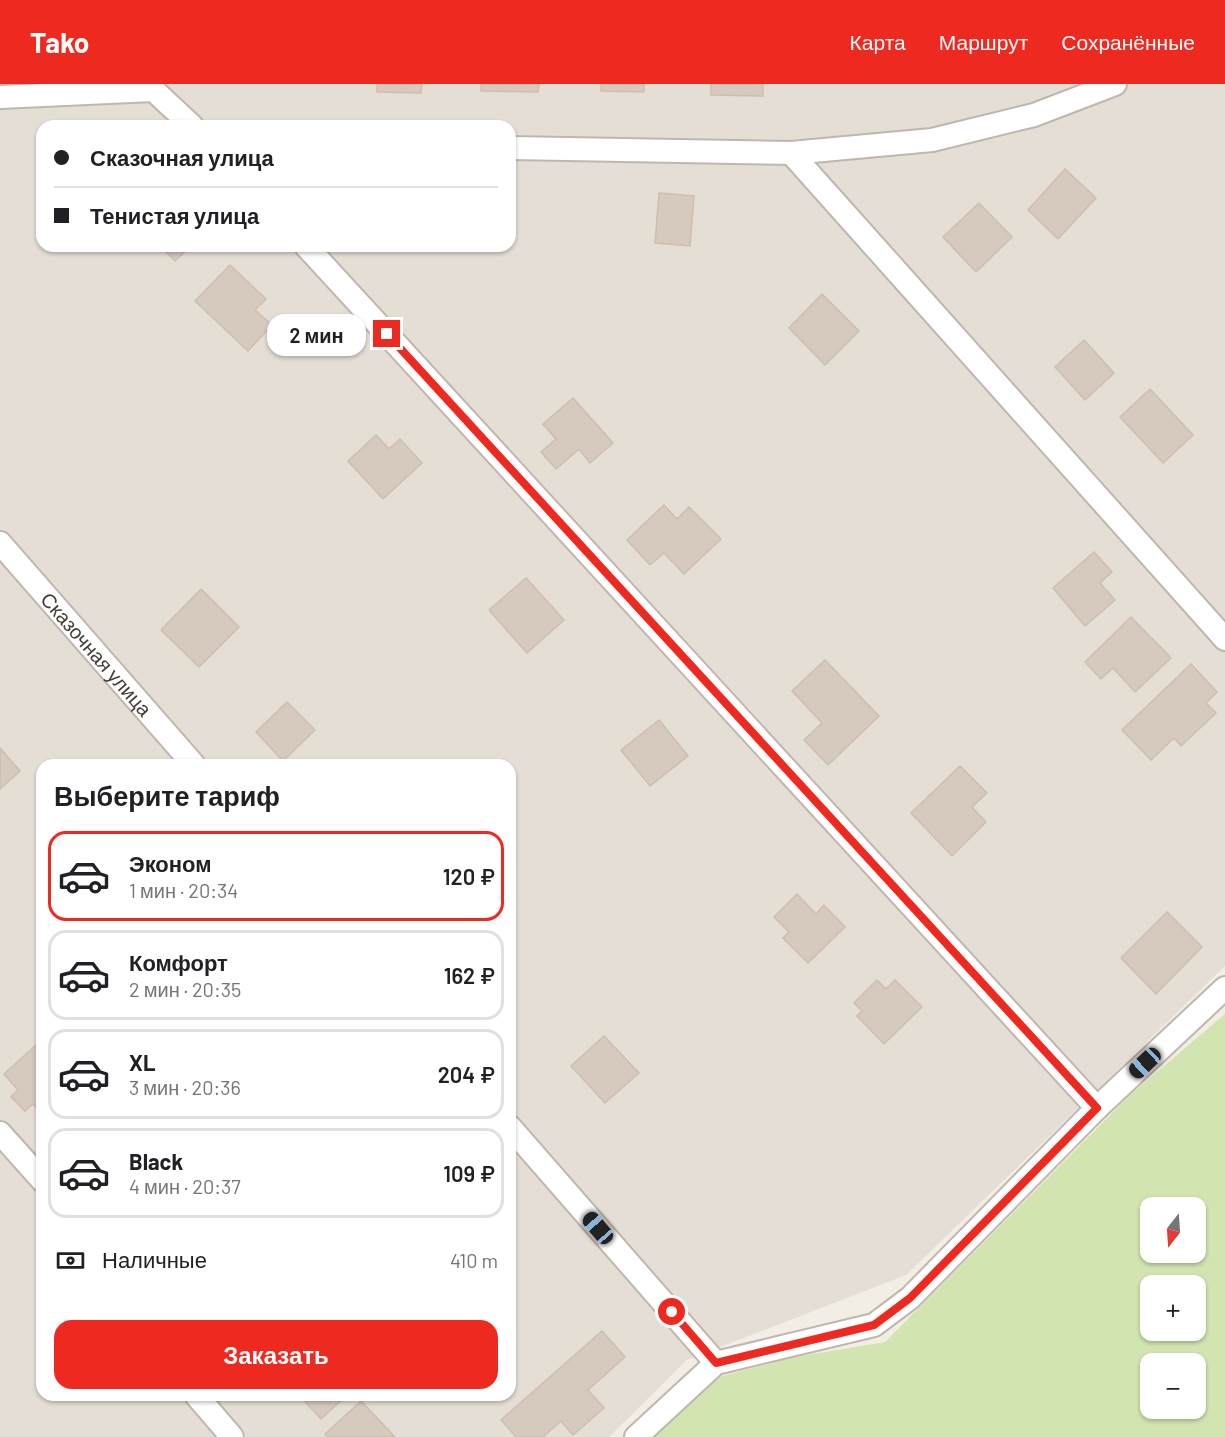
<!DOCTYPE html>
<html lang="ru">
<head>
<meta charset="utf-8">
<style>
  :root { --surface:#fff; --page:#f6f6f6; --text:#202124; --muted:#757577; --line:#e0e0e0; --accent:#ee2a20 }
  body { margin:0; font-family:Barlow,sans-serif; background:var(--page); color:var(--text); height:100vh; display:flex; flex-direction:column; font-size:22px; white-space:nowrap }
  * { box-sizing:border-box; margin:0 }
  p { font-size:20px; color:var(--muted) }
  .icon { flex:none; width:33px; height:33px; fill:none; stroke:currentColor; stroke-width:2; stroke-linecap:round; stroke-linejoin:round }
  .map { position:relative; flex:1; overflow:hidden }
  .panel { position:absolute; left:36px; top:675px; width:480px; height:642px; display:flex; flex-direction:column; background:var(--surface); border-radius:18px; box-shadow:0 2px 4px #0004 }
  .panel>* { flex:none }
  .banner { position:absolute; left:36px; top:36px; width:480px; height:132px; border-radius:18px; box-shadow:0 2px 4px #0004; display:grid; align-content:center; height:132px; padding:0 18px; background:var(--surface) }
  .needle { width:39px; rotate:197deg }
  .controls { position:absolute; left:1140px; top:1113px; display:grid; gap:12px }
  .controls a { display:grid; place-items:center; width:66px; height:66px; border-radius:12px; background:var(--surface); box-shadow:0 2px 4px #0004; font-size:30px }
  .end { position:absolute; width:27px; height:27px; margin:-14px; border:8px solid #ee2a20; background:#fff; box-shadow:0 0 0 3px #fff }
  .from { border-radius:50% }
  .bubble { position:absolute; height:42px; border-radius:18px; background:var(--surface); box-shadow:0 2px 4px #0004; font-size:20px; font-weight:600; line-height:42px; text-align:center }
  .car { position:absolute; width:18px; height:36px; margin:-18px -9px; border-radius:8px; box-shadow:0 0 4px 2px #0007; background:linear-gradient(#222 24%,#8ab4d8 0 40%,#222 0 76%,#8ab4d8 0 86%,#222 0) }
  .banner b { display:flex; align-items:center; gap:21px; height:57px; font-size:22px }
  .banner b+b { border-top:2px solid var(--line) }
  .banner i { width:15px; height:15px; background:var(--text) }
  ul { padding:0; list-style:none }
  li { display:flex; align-items:center; gap:18px; height:90px; margin:0 12px 9px; padding:0 6px; border:3px solid var(--line); border-radius:18px }
  li div { flex:1 }
  li b { display:block; font-size:22px }
  li em { font-style:normal; font-weight:600 }
  li.selected { border-color:var(--accent) }
  li>.icon { width:54px; height:54px; stroke-width:1.5 }
  h2 { padding:0 18px; font-size:27px; line-height:72px }
  .pay { display:flex; align-items:center; gap:15px; height:66px; padding:0 18px; font-size:22px }
  .pay p { margin-inline-start:auto }
  .action { display:flex; gap:12px; margin-top:auto; padding:12px 18px }
  .action a { flex:1; height:69px; border-radius:18px; background:var(--accent); color:#fff; font-size:24px; font-weight:600; line-height:69px; text-align:center }
  header { display:flex; align-items:center; gap:36px; box-sizing:border-box; height:84px; padding:0 30px; background:var(--accent); color:#fff }
  header strong { font-size:28px }
  nav { display:flex; gap:33px; margin-inline-start:auto; font-size:21px }
  .map>svg:first-child { display:block }
  .residential { fill:#e5ded4; fill-rule:evenodd }
  .green { fill:#d2e4b0; fill-rule:evenodd }
  .building { fill:#d6cabe; stroke:#cdbeaf; stroke-width:1.5 }
  .lines { fill:none; stroke-linecap:round; stroke-linejoin:round }
  .street-casing { stroke:#c0b6ac; stroke-width:26 }
  .street { stroke:#fff; stroke-width:22 }
  .route { stroke:#ee2a20; stroke-width:8 }
  .labels { text-anchor:middle; dominant-baseline:central; stroke-width:5; stroke-linejoin:round; paint-order:stroke }
  .street-label { font-size:20px; fill:#443d35; stroke:#fff }
</style>
</head>
<body>
<header>
<strong>Tako</strong>
<nav><a>Карта</a><a>Маршрут</a><a>Сохранённые</a></nav>
</header>
<div class="map">
<svg width="1225" height="1353" viewBox="0 0 1225 1353">
  <rect width="100%" height="100%" fill="#f2ede5"/>
  <path class="residential" d="M0 0H1225V882L906 1191 687 1276 609 1353H0ZM42 42H510V162H42ZM42 681H510V1311H42Z"/>
  <path class="green" d="M1225 930V1353H649L711 1295 795 1273 885 1258 1130 1011ZM1150 1124H1196V1168H1150ZM1150 1202H1196V1246H1150ZM1150 1280H1196V1324H1150Z"/>
  <g class="building">
    <polygon points="377,0 422,0 421,9 377,8"/>
    <polygon points="481,0 539,0 538,8 481,7"/>
    <polygon points="601,0 644,0 644,8 601,7"/>
    <polygon points="711,0 763,0 763,12 711,11"/>
    <polygon points="1065,85 1096,114 1058,155 1028,126"/>
    <polygon points="659,109 694,112 690,162 655,159"/>
    <polygon points="979,119 1012,153 976,188 943,153"/>
    <polygon points="160,162 191,162 175,177"/>
    <polygon points="230,181 266,215 255,226 272,241 248,267 195,217"/>
    <polygon points="822,210 859,247 825,281 789,244"/>
    <polygon points="1084,256 1114,289 1085,316 1055,283"/>
    <polygon points="1150,305 1193,351 1163,379 1120,333"/>
    <polygon points="573,314 613,359 590,379 579,365 556,385 541,368 556,355 543,340"/>
    <polygon points="376,351 389,365 400,355 422,379 383,415 348,377"/>
    <polygon points="664,421 677,435 689,423 721,455 684,490 664,469 650,481 627,456"/>
    <polygon points="1094,468 1112,488 1100,499 1115,516 1085,542 1053,504"/>
    <polygon points="526,494 564,536 527,569 489,526"/>
    <polygon points="201,505 239,543 199,583 161,546"/>
    <polygon points="1131,533 1171,574 1135,608 1113,584 1101,595 1085,578"/>
    <polygon points="825,576 879,632 828,681 804,656 822,639 792,607"/>
    <polygon points="1191,580 1217,608 1206,619 1216,629 1181,662 1174,654 1151,676 1122,646"/>
    <polygon points="287,618 315,646 283,677 256,648"/>
    <polygon points="659,636 688,672 650,702 621,666"/>
    <polygon points="0,664 20,687 0,705"/>
    <polygon points="960,682 987,709 972,723 986,738 952,772 911,729"/>
    <polygon points="797,810 816,830 824,821 845,843 808,879 783,854 789,848 774,833"/>
    <polygon points="1167,828 1202,863 1156,910 1121,874"/>
    <polygon points="877,896 886,905 895,896 922,923 884,960 857,932 862,927 854,919"/>
    <polygon points="604,952 639,989 605,1019 571,982"/>
    <polygon points="36,961 42,968 42,1025 40,1027 33,1020 25,1027 11,1013 18,1006 4,990"/>
    <polygon points="602,1247 625,1273 588,1306 604,1324 573,1351 561,1337 543,1353 516,1353 501,1336"/>
    <polygon points="299,1311 347,1311 321,1335"/>
    <polygon points="361,1317 395,1353 328,1353 325,1350"/>
  </g>
  <g class="lines">
    <defs>
      <g id="street">
        <polyline points="147,0 192,42"/>
        <polyline points="0,13 153,6"/>
        <polyline points="510,64 791,69 932,56 1034,31 1115,0"/>
        <polyline points="791,69 1225,555"/>
        <polyline points="306,162 1097,1024"/>
        <path id="s1" d="M0 459 194 681"/>
        <polyline points="510,1043 716,1279"/>
        <polyline points="0,1049 42,1096"/>
        <polyline points="196,1311 232,1353"/>
        <polyline points="636,1353 716,1279 874,1241 910,1214 1097,1024 1225,904"/>
      </g>
    </defs>
    <use href="#street" class="street-casing"/>
    <use href="#street" class="street"/>
  </g>
  <g class="lines">
    <polyline class="route" points="387,250 1097,1024 910,1214 874,1241 716,1279 672,1228"/>
  </g>
  <g class="labels">
    <g class="street-label">
      <text stroke="none"><textPath href="#s1" startOffset="147">Сказочная улица</textPath></text>
    </g>
  </g>
</svg>
<div class="controls">
<a><svg class="needle" viewBox="-14 -14 28 28"><path d="M0-13l5 13h-10z" fill="#e53935"/><path d="M0 13l5-13h-10z" fill="#757577"/></svg></a>
<a>+</a>
<a>−</a>
</div>
<i class="end from" style="left:672px;top:1228px"></i>
<i class="end" style="left:387px;top:250px"></i>
<div class="bubble" style="left:267px;top:230px;width:99px">2 мин</div>
<i class="car" style="left:1145px;top:979px;rotate:227deg"></i>
<i class="car" style="left:598px;top:1144px;rotate:319deg"></i>
<div class="banner">
<b><i class="from"></i>Сказочная улица</b>
<b><i></i>Тенистая улица</b>
</div>
<section class="panel">
<h2>Выберите тариф</h2>
<ul>
<li class="selected"><svg class="icon" aria-label="car" viewBox="0 0 24 24"><path d="M5 17H2v-5l4-1 3-4h7l3 4 3 1v5h-3M9 17h6M6 11h13"/><circle cx="7" cy="17" r="2"/><circle cx="17" cy="17" r="2"/></svg><div><b>Эконом</b><p>1 мин · 20:34</p></div><em>120 ₽</em></li>
<li><svg class="icon" aria-label="car" viewBox="0 0 24 24"><path d="M5 17H2v-5l4-1 3-4h7l3 4 3 1v5h-3M9 17h6M6 11h13"/><circle cx="7" cy="17" r="2"/><circle cx="17" cy="17" r="2"/></svg><div><b>Комфорт</b><p>2 мин · 20:35</p></div><em>162 ₽</em></li>
<li><svg class="icon" aria-label="car" viewBox="0 0 24 24"><path d="M5 17H2v-5l4-1 3-4h7l3 4 3 1v5h-3M9 17h6M6 11h13"/><circle cx="7" cy="17" r="2"/><circle cx="17" cy="17" r="2"/></svg><div><b>XL</b><p>3 мин · 20:36</p></div><em>204 ₽</em></li>
<li><svg class="icon" aria-label="car" viewBox="0 0 24 24"><path d="M5 17H2v-5l4-1 3-4h7l3 4 3 1v5h-3M9 17h6M6 11h13"/><circle cx="7" cy="17" r="2"/><circle cx="17" cy="17" r="2"/></svg><div><b>Black</b><p>4 мин · 20:37</p></div><em>109 ₽</em></li>
</ul>
<div class="pay"><svg class="icon" aria-label="cash" viewBox="0 0 24 24"><path d="M3 7h18v10H3z"/><circle cx="12" cy="12" r="2"/></svg>Наличные<p>410 m</p></div>
<div class="action"><a>Заказать</a></div>
</section>
</div>
</body>
</html>
